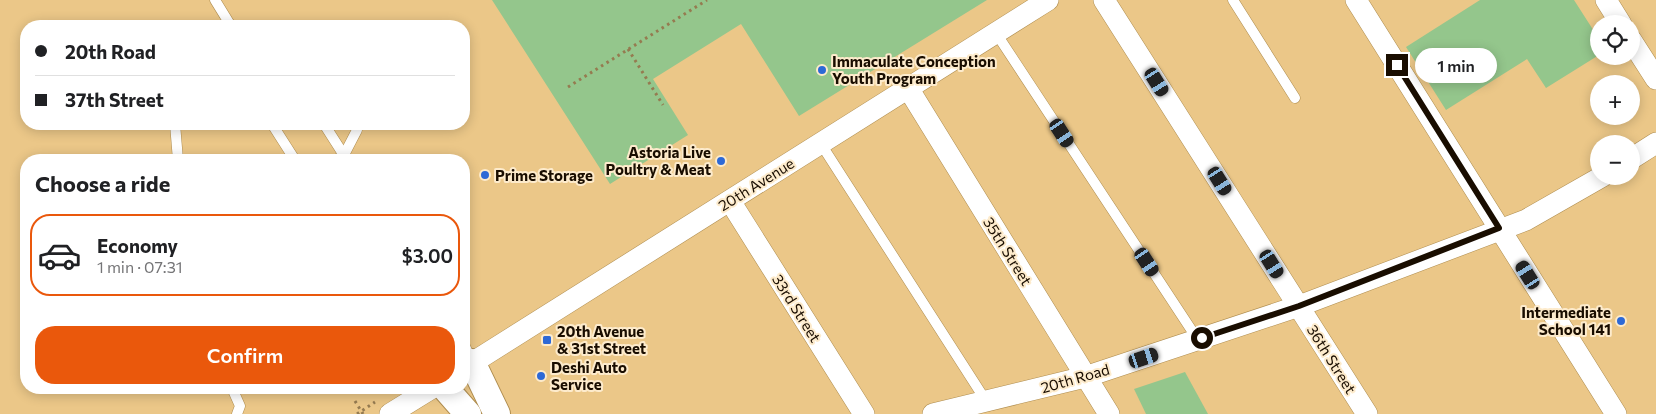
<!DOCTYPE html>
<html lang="en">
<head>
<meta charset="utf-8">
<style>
  :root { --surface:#fff; --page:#f2f2f2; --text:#202124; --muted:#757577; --line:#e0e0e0; --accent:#ea580c }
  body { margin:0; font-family:Commissioner,sans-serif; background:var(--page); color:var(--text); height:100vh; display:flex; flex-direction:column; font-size:19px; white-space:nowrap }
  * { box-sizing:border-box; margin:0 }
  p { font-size:16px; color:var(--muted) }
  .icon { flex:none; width:28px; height:28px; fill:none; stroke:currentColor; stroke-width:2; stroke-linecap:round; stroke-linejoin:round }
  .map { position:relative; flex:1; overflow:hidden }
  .side { position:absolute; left:20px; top:154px; width:450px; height:240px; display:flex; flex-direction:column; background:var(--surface); border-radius:20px; box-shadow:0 2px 12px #0003 }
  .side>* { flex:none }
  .hud { position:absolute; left:20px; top:20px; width:450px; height:110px; border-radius:20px; box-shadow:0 2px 12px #0003; display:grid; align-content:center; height:110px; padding:0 15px; background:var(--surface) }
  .buttons { position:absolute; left:1590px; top:15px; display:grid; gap:10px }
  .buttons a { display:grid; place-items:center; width:50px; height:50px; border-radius:50%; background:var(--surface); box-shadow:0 2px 12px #0003; font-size:25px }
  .end { position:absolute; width:22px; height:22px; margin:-11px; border:6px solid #190d00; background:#fff; box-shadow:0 0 0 2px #fff }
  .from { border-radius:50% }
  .bubble { position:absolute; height:35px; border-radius:18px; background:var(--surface); box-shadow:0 2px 12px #0003; font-size:16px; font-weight:600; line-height:35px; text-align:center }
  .car { position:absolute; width:15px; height:30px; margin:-15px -8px; border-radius:6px; box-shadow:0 0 4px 1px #0007; background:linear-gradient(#222 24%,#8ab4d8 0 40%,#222 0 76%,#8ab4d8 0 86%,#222 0) }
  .hud b { display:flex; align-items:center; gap:18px; height:48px; font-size:19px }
  .hud b+b { border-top:1px solid var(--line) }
  .hud i { width:12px; height:12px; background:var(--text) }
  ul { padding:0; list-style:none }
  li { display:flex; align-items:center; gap:15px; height:82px; margin:0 10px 8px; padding:0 5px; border:2px solid transparent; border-radius:20px }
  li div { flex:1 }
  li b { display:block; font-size:19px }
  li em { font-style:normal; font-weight:600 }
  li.on { border-color:var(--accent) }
  li>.icon { width:45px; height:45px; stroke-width:1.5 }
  h2 { padding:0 15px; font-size:22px; line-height:60px }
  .primary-button { display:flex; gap:10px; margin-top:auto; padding:10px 15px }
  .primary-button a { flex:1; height:58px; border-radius:20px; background:var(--accent); color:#fff; font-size:20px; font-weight:600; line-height:58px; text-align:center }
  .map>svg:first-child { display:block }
  .green { fill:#94c68c }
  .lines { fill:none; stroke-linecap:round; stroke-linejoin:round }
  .service-casing { stroke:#af8d4f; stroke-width:11 }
  .minor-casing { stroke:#af8d4f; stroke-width:22 }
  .tertiary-casing { stroke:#af8d4f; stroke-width:28 }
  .path { stroke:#957b50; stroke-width:3; stroke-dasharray:2.5 4; stroke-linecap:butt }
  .service { stroke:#fff; stroke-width:10 }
  .minor { stroke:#fff; stroke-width:21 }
  .tertiary { stroke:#fff; stroke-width:26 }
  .route { stroke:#190d00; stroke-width:6 }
  .poi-dot { fill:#2d69d6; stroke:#fdebcc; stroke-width:2 }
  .labels { text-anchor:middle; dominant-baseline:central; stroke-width:4; stroke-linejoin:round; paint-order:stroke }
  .poi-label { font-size:15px; font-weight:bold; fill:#190d00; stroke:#fdebcc; text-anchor:start }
  .street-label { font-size:15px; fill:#190d00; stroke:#fdebcc }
</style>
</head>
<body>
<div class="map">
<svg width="1656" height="414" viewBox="0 0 1656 414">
  <rect width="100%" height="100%" fill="#ebc788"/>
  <g class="green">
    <polygon points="492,0 987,0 799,116 741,24 653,79 688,135 610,184"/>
    <polygon points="1480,0 1574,0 1599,39 1599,55 1546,88 1527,59 1446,110 1406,47"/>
    <polygon points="1185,372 1208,414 1146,414 1134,389"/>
  </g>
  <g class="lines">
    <defs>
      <g id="service">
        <polyline points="215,0 231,26"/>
        <polyline points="1233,0 1295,98"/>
        <polyline points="996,33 1198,340"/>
        <polyline points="175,124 178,160"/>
        <polyline points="272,124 295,160"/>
        <polyline points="324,124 347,160"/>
        <polyline points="821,144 986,401"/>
        <polyline points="336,160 344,155 357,130"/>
        <polyline points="464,344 472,362"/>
        <polyline points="232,388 240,406 237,414"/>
      </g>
      <g id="minor">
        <polyline points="1104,0 1367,414"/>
        <polyline points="1356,0 1616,414"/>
        <polyline points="1606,0 1621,24"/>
        <polyline points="1631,40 1656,79"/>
        <polyline points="908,88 1109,414"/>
        <polyline points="1631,159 1656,143"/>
        <polyline points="730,201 864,414"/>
        <polyline points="464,368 1048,0"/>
        <polyline points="390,414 432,388"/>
        <polyline points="933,414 1085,377 1299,306 1526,220 1603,176"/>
      </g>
      <g id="tertiary">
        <polyline points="472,362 497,414"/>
        <polyline points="445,388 468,414"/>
      </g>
    </defs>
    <use href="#service" class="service-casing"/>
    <use href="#minor" class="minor-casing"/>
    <use href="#tertiary" class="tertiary-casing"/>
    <g class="path">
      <polyline points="628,49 663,105"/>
      <polyline points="568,87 707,0"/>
      <polyline points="355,401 363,414"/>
      <polyline points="357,414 375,402"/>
    </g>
    <use href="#service" class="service"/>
    <use href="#minor" class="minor"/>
    <use href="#tertiary" class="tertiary"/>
  </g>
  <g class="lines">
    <polyline class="route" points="1202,338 1299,306 1499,228 1397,65"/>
  </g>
  <g class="poi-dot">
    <circle cx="822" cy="70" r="5"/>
    <circle cx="721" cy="161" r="5"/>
    <circle cx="485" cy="175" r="5"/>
    <circle cx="1621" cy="321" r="5"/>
    <rect x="542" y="335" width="10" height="10" rx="2.5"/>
    <circle cx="541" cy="376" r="5"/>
  </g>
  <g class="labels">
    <g class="poi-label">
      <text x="832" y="61">Immaculate Conception<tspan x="832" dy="17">Youth Program</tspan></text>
      <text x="711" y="152" text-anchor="end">Astoria Live<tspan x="711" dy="17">Poultry &amp; Meat</tspan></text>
      <text x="495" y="175">Prime Storage</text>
      <text x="1611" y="312" text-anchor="end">Intermediate<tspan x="1611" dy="17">School 141</tspan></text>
      <text x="557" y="331">20th Avenue<tspan x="557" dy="17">&amp; 31st Street</tspan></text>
      <text x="551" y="367">Deshi Auto<tspan x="551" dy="17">Service</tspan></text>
    </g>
    <g class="street-label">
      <text transform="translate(756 184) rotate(-32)">20th Avenue</text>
      <text transform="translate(1008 251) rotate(58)">35th Street</text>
      <text transform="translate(797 308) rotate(58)">33rd Street</text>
      <text transform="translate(1332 359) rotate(58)">36th Street</text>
      <text transform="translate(1075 378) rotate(-16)">20th Road</text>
    </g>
  </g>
</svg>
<div class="buttons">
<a><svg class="icon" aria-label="locate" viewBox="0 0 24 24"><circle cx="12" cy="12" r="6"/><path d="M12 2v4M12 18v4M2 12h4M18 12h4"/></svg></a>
<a>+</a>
<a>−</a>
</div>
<i class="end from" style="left:1202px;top:338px"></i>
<i class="end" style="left:1397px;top:65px"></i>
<div class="bubble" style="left:1415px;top:48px;width:82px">1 min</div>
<i class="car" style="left:1157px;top:82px;rotate:148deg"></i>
<i class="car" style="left:1062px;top:133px;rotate:147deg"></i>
<i class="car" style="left:1220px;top:181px;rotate:148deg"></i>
<i class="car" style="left:1147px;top:262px;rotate:147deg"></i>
<i class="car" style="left:1272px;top:264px;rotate:148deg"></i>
<i class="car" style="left:1528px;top:275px;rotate:328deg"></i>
<i class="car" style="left:1144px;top:358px;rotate:72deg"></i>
<div class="hud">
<b><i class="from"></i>20th Road</b>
<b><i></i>37th Street</b>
</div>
<section class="side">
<h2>Choose a ride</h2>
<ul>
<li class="on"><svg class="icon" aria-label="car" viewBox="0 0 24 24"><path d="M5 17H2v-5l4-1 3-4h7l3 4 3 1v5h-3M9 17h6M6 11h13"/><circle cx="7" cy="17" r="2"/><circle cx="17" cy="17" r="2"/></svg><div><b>Economy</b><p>1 min · 07:31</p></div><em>$3.00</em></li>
</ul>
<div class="primary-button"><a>Confirm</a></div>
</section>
</div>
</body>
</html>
